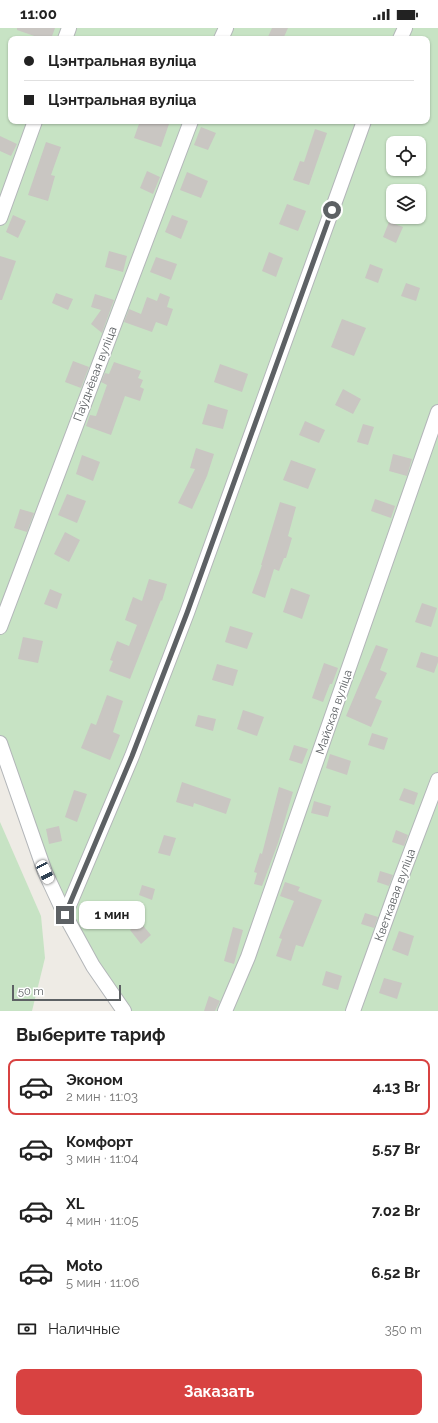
<!DOCTYPE html>
<html lang="ru">
<head>
<meta charset="utf-8">
<style>
  :root { --surface:#fff; --page:#f6f6f6; --text:#222; --muted:#767676; --line:#e0e0e0; --accent:#d84241 }
  body { margin:0; font-family:Raleway,sans-serif; background:var(--page); color:var(--text); height:100vh; display:flex; flex-direction:column; font-size:15px; white-space:nowrap }
  * { box-sizing:border-box; margin:0 }
  p { font-size:13px; color:var(--muted) }
  .icon { flex:none; width:22px; height:22px; fill:none; stroke:currentColor; stroke-width:2; stroke-linecap:round; stroke-linejoin:round }
  .map { position:relative; height:983px; overflow:hidden }
  .details { display:flex; flex-direction:column; background:var(--surface); flex:1 }
  .details>* { flex:none }
  .top-card { position:absolute; left:8px; top:8px; width:422px; height:88px; border-radius:8px; box-shadow:0 1px 3px #0004; display:grid; align-content:center; height:88px; padding:0 16px; background:var(--surface) }
  .buttons { position:absolute; left:386px; top:108px; display:grid; gap:8px }
  .buttons a { display:grid; place-items:center; width:40px; height:40px; border-radius:8px; background:var(--surface); box-shadow:0 1px 3px #0004; font-size:20px }
  .scale { position:absolute; left:12px; bottom:10px; width:109px; box-sizing:border-box; padding-left:4px; border:2px solid #5d6164; border-top:0; font-size:11px; line-height:14px; white-space:nowrap; color:#5d6164; -webkit-text-stroke:3px #fff; paint-order:stroke }
  .end { position:absolute; width:18px; height:18px; margin:-9px; border:5px solid #5d6164; background:#fff; box-shadow:0 0 0 2px #fff }
  .from { border-radius:50% }
  .bubble { position:absolute; height:28px; border-radius:8px; background:var(--surface); box-shadow:0 1px 3px #0004; font-size:13px; font-weight:700; line-height:28px; text-align:center }
  .car { position:absolute; width:12px; height:24px; margin:-12px -6px; border-radius:5px; box-shadow:0 0 3px 1px #0007; background:linear-gradient(#fff 24%,#345 0 40%,#fff 0 76%,#345 0 86%,#fff 0) }
  .top-card b { display:flex; align-items:center; gap:14px; height:38px; font-size:15px }
  .top-card b+b { border-top:1px solid var(--line) }
  .top-card i { width:10px; height:10px; background:var(--text) }
  ul { padding:0; list-style:none }
  li { display:flex; align-items:center; gap:12px; height:56px; margin:0 8px 6px; padding:0 8px; border:2px solid transparent; border-radius:8px }
  li div { flex:1 }
  li b { display:block; font-size:15px }
  li em { font-style:normal; font-weight:700 }
  li.selected { border-color:var(--accent) }
  li>.icon { width:36px; height:36px; stroke-width:1.5 }
  h2 { padding:0 16px; font-size:18px; line-height:48px }
  .pay { display:flex; align-items:center; gap:10px; height:44px; padding:0 16px; font-size:15px }
  .pay p { margin-inline-start:auto }
  .action { display:flex; gap:8px; margin-top:auto; padding:8px 16px }
  .action a { flex:1; height:46px; border-radius:8px; background:var(--accent); color:#fff; font-size:16px; font-weight:700; line-height:46px; text-align:center }
  .status { display:flex; justify-content:space-between; align-items:center; height:28px; padding:0 20px; background:var(--surface); direction:ltr }
  .status svg { height:11px; fill:currentColor }
  .map>svg:first-child { display:block }
  .green { fill:#c7e3c4; fill-rule:evenodd }
  .building { fill:#c9c6c2 }
  .lines { fill:none; stroke-linecap:round; stroke-linejoin:round }
  .minor-casing { stroke:#b3b6b9; stroke-width:16 }
  .minor { stroke:#fff; stroke-width:14 }
  .route { stroke:#5d6164; stroke-width:5 }
  .labels { text-anchor:middle; dominant-baseline:central; stroke-width:3; stroke-linejoin:round; paint-order:stroke }
  .street-label { font-size:12px; fill:#5d6164; stroke:#fff }
</style>
</head>
<body>
<div class="status"><b>11:00</b><svg viewBox="0 0 49 12"><path d="M0 12V9h3v3zM5 12V6h3v6zM10 12V3h3v9zM15 12V0h3v12zM26 1h20v11H26zM47 4h2v5h-2z"/></svg></div>
<div class="map">
<svg width="438" height="983" viewBox="0 0 438 983">
  <rect width="100%" height="100%" fill="#eeebe5"/>
  <g class="green">
    <path d="M0 0H438V983H115L87 941 55 885 0 730ZM11 11H427V93H11ZM393 115H419V141H393ZM393 163H419V189H393Z"/>
    <polygon points="0,794 41,888 45,930 32,983 0,983"/>
  </g>
  <g class="building">
    <polygon points="17,0 55,0 51,11 43,11 17,2"/>
    <polygon points="272,0 288,0 283,11 267,11"/>
    <polygon points="140,93 170,93 161,119 134,110"/>
    <polygon points="201,99 216,105 208,122 194,117"/>
    <polygon points="315,101 327,105 309,157 293,152 300,133 304,134"/>
    <polygon points="0,108 17,116 11,128 0,123"/>
    <polygon points="46,114 61,119 51,147 55,148 48,173 28,167"/>
    <polygon points="147,143 160,149 153,166 140,160"/>
    <polygon points="187,144 208,153 201,170 180,162"/>
    <polygon points="287,176 306,183 298,203 279,196"/>
    <polygon points="13,187 26,193 18,210 6,204"/>
    <polygon points="172,187 188,193 181,211 165,204"/>
    <polygon points="389,194 403,199 396,215 383,209"/>
    <polygon points="109,223 127,228 123,244 105,239"/>
    <polygon points="269,224 283,230 276,249 262,243"/>
    <polygon points="0,228 16,233 2,272 0,272"/>
    <polygon points="156,229 177,236 171,252 150,244"/>
    <polygon points="370,236 383,241 378,255 365,250"/>
    <polygon points="406,255 420,260 416,273 401,268"/>
    <polygon points="56,265 73,271 68,282 52,275"/>
    <polygon points="160,265 170,269 167,279 173,281 167,298 156,294 152,304 124,294 129,281 141,286 147,269 157,273"/>
    <polygon points="95,266 114,272 102,305 91,296 101,282 91,279"/>
    <polygon points="342,291 366,300 354,328 331,319"/>
    <polygon points="73,333 89,339 81,360 65,354"/>
    <polygon points="114,334 141,343 138,350 143,352 140,359 144,361 140,373 125,368 111,407 86,398 90,387 96,388 107,357 101,354 105,345 109,346"/>
    <polygon points="220,336 248,346 242,364 214,354"/>
    <polygon points="343,361 361,371 353,386 335,377"/>
    <polygon points="208,376 228,382 223,401 202,396"/>
    <polygon points="305,393 325,402 319,415 299,407"/>
    <polygon points="363,396 374,399 368,417 357,414"/>
    <polygon points="196,420 214,426 207,448 192,481 178,475 195,441 190,440"/>
    <polygon points="393,426 412,431 407,448 389,443"/>
    <polygon points="82,427 100,434 93,453 76,446"/>
    <polygon points="291,432 316,441 308,461 283,452"/>
    <polygon points="67,466 86,473 77,495 58,487"/>
    <polygon points="375,471 395,478 391,490 371,483"/>
    <polygon points="280,474 296,479 288,508 292,510 286,530 284,530 279,543 274,541 265,570 252,565 262,537 261,537 265,524"/>
    <polygon points="20,481 34,485 27,504 14,500"/>
    <polygon points="65,504 80,512 69,534 54,526"/>
    <polygon points="149,551 167,556 162,573 161,572 130,651 109,643 113,633 110,632 117,613 129,618 137,597 125,592 133,569 142,573"/>
    <polygon points="291,560 310,567 302,591 283,584"/>
    <polygon points="50,561 62,566 57,581 44,576"/>
    <polygon points="422,575 437,580 431,599 415,594"/>
    <polygon points="230,598 253,605 247,621 225,614"/>
    <polygon points="23,609 43,613 38,635 18,631"/>
    <polygon points="376,617 388,621 380,642 387,645 375,670 382,673 371,699 346,688"/>
    <polygon points="421,624 438,629 438,634 434,645 416,639"/>
    <polygon points="324,635 338,640 332,656 330,656 323,674 312,670"/>
    <polygon points="217,636 238,642 233,658 212,652"/>
    <polygon points="107,667 123,673 113,704 120,707 110,732 81,720 91,695 96,697"/>
    <polygon points="243,682 264,689 257,708 237,701"/>
    <polygon points="198,687 216,691 213,703 195,698"/>
    <polygon points="372,705 388,710 384,722 368,717"/>
    <polygon points="294,717 308,721 302,736 289,732"/>
    <polygon points="330,726 351,733 347,747 326,740"/>
    <polygon points="182,754 231,771 226,786 194,775 193,779 176,774"/>
    <polygon points="279,759 293,764 278,815 262,858 254,856 257,845 254,844 260,825 262,826"/>
    <polygon points="404,760 418,765 414,777 399,772"/>
    <polygon points="74,762 87,766 77,794 65,789"/>
    <polygon points="314,773 331,778 328,789 311,785"/>
    <polygon points="59,798 62,813 49,816 46,801"/>
    <polygon points="396,802 408,807 404,818 392,814"/>
    <polygon points="164,807 176,810 170,828 158,825"/>
    <polygon points="380,843 393,847 389,858 377,854"/>
    <polygon points="285,854 300,859 298,863 322,872 303,919 296,917 291,933 276,928 282,911 279,910 294,873 280,868"/>
    <polygon points="142,857 155,861 152,872 139,867"/>
    <polygon points="365,885 378,889 374,900 361,896"/>
    <polygon points="140,894 151,907 141,916 130,902"/>
    <polygon points="233,899 243,902 234,936 224,933"/>
    <polygon points="399,903 414,908 408,928 392,922"/>
    <polygon points="326,943 342,948 338,962 322,957"/>
    <polygon points="384,950 402,955 397,971 379,965"/>
    <polygon points="209,968 220,973 215,983 204,983"/>
  </g>
  <g class="lines">
    <defs>
      <g id="minor">
        <polyline points="65,11 69,0"/>
        <polyline points="221,11 226,0"/>
        <polyline points="400,11 405,0"/>
        <polyline points="0,190 35,93"/>
        <polyline points="0,599 191,93"/>
        <polyline points="0,715 45,844 65,887 93,938 124,983"/>
        <polyline points="65,887 132,728 187,585 364,93"/>
        <polyline points="225,983 248,929 438,384"/>
        <polyline points="353,983 399,855 438,752"/>
      </g>
    </defs>
    <use href="#minor" class="minor-casing"/>
    <use href="#minor" class="minor"/>
  </g>
  <g class="lines">
    <polyline class="route" points="65,887 132,728 187,585 332,182"/>
  </g>
  <g class="labels">
    <g class="street-label">
      <text transform="translate(95 346) rotate(-69)">Паўднёвая вуліца</text>
      <text transform="translate(334 684) rotate(-71)">Майская вуліца</text>
      <text transform="translate(395 867) rotate(-70)">Кветкавая вуліца</text>
    </g>
  </g>
</svg>
<div class="buttons">
<a><svg class="icon" aria-label="locate" viewBox="0 0 24 24"><circle cx="12" cy="12" r="6"/><path d="M12 2v4M12 18v4M2 12h4M18 12h4"/></svg></a>
<a><svg class="icon" aria-label="layers" viewBox="0 0 24 24"><path d="M12 4l9 5-9 5-9-5zM3 14l9 5 9-5"/></svg></a>
</div>
<div class="scale">50 m</div>
<i class="end from" style="left:332px;top:182px"></i>
<i class="end" style="left:65px;top:887px"></i>
<div class="bubble" style="left:79px;top:873px;width:66px">1 мин</div>
<i class="car" style="left:45px;top:844px;rotate:154deg"></i>
<div class="top-card">
<b><i class="from"></i>Цэнтральная вуліца</b>
<b><i></i>Цэнтральная вуліца</b>
</div>
</div>
<section class="details">
<h2>Выберите тариф</h2>
<ul>
<li class="selected"><svg class="icon" aria-label="car" viewBox="0 0 24 24"><path d="M5 17H2v-5l4-1 3-4h7l3 4 3 1v5h-3M9 17h6M6 11h13"/><circle cx="7" cy="17" r="2"/><circle cx="17" cy="17" r="2"/></svg><div><b>Эконом</b><p>2 мин · 11:03</p></div><em>4.13 Br</em></li>
<li><svg class="icon" aria-label="car" viewBox="0 0 24 24"><path d="M5 17H2v-5l4-1 3-4h7l3 4 3 1v5h-3M9 17h6M6 11h13"/><circle cx="7" cy="17" r="2"/><circle cx="17" cy="17" r="2"/></svg><div><b>Комфорт</b><p>3 мин · 11:04</p></div><em>5.57 Br</em></li>
<li><svg class="icon" aria-label="car" viewBox="0 0 24 24"><path d="M5 17H2v-5l4-1 3-4h7l3 4 3 1v5h-3M9 17h6M6 11h13"/><circle cx="7" cy="17" r="2"/><circle cx="17" cy="17" r="2"/></svg><div><b>XL</b><p>4 мин · 11:05</p></div><em>7.02 Br</em></li>
<li><svg class="icon" aria-label="car" viewBox="0 0 24 24"><path d="M5 17H2v-5l4-1 3-4h7l3 4 3 1v5h-3M9 17h6M6 11h13"/><circle cx="7" cy="17" r="2"/><circle cx="17" cy="17" r="2"/></svg><div><b>Moto</b><p>5 мин · 11:06</p></div><em>6.52 Br</em></li>
</ul>
<div class="pay"><svg class="icon" aria-label="cash" viewBox="0 0 24 24"><path d="M3 7h18v10H3z"/><circle cx="12" cy="12" r="2"/></svg>Наличные<p>350 m</p></div>
<div class="action"><a>Заказать</a></div>
</section>
</body>
</html>
